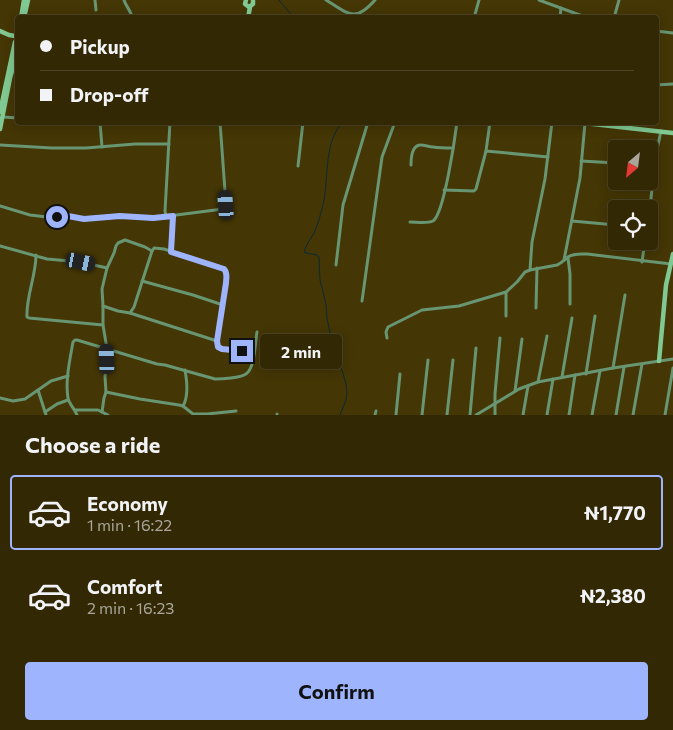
<!DOCTYPE html>
<html lang="en">
<head>
<meta charset="utf-8">
<style>
  :root { --surface:#332804; --page:#3e3413; --text:#f1f3f6; --muted:#a9a69a; --line:#4e4426; --accent:#9eb4fd }
  body { margin:0; font-family:Commissioner,sans-serif; background:var(--page); color:var(--text); height:100vh; display:flex; flex-direction:column; font-size:19px; white-space:nowrap }
  * { box-sizing:border-box; margin:0 }
  p { font-size:16px; color:var(--muted) }
  .icon { flex:none; width:28px; height:28px; fill:none; stroke:currentColor; stroke-width:2; stroke-linecap:round; stroke-linejoin:round }
  .map { position:relative; height:415px; overflow:hidden }
  .sheet { display:flex; flex-direction:column; background:var(--surface); flex:1 }
  .sheet>* { flex:none }
  .top-card { position:absolute; left:15px; top:15px; width:644px; height:110px; border-radius:5px; box-shadow:0 2px 12px #0003,0 0 0 1px var(--line); display:grid; align-content:center; height:110px; padding:0 25px; background:var(--surface) }
  .needle { width:32px; rotate:208deg }
  .tools { position:absolute; left:608px; top:140px; display:grid; gap:10px }
  .tools a { display:grid; place-items:center; width:50px; height:50px; border-radius:5px; background:var(--surface); box-shadow:0 2px 12px #0003,0 0 0 1px var(--line); font-size:25px }
  .end { position:absolute; width:22px; height:22px; margin:-11px; border:6px solid #9eb4fd; background:#111; box-shadow:0 0 0 2px #111 }
  .from { border-radius:50% }
  .bubble { position:absolute; height:35px; border-radius:5px; background:var(--surface); box-shadow:0 2px 12px #0003,0 0 0 1px var(--line); font-size:16px; font-weight:700; line-height:35px; text-align:center }
  .car { position:absolute; width:15px; height:30px; margin:-15px -8px; border-radius:6px; box-shadow:0 0 4px 1px #0007; background:linear-gradient(#222 24%,#8ab4d8 0 40%,#222 0 76%,#8ab4d8 0 86%,#222 0) }
  .top-card b { display:flex; align-items:center; gap:18px; height:48px; font-size:19px }
  .top-card b+b { border-top:1px solid var(--line) }
  .top-card i { width:12px; height:12px; background:var(--text) }
  ul { padding:0; list-style:none }
  li { display:flex; align-items:center; gap:15px; height:75px; margin:0 10px 8px; padding:0 15px; border:2px solid transparent; border-radius:5px }
  li div { flex:1 }
  li b { display:block; font-size:19px }
  li em { font-style:normal; font-weight:700 }
  li.on { border-color:var(--accent) }
  li>.icon { width:45px; height:45px; stroke-width:1.5 }
  h2 { padding:0 25px; font-size:22px; line-height:60px }
  .primary-button { display:flex; gap:10px; margin-top:auto; padding:10px 25px }
  .primary-button a { flex:1; height:58px; border-radius:5px; background:var(--accent); color:#111; font-size:20px; font-weight:700; line-height:58px; text-align:center }
  .map>svg:first-child { display:block }
  .lines { fill:none; stroke-linecap:round; stroke-linejoin:round }
  .stream { stroke:#0a2b31; stroke-width:1 }
  .street { stroke:#689572; stroke-width:3 }
  .secondary { stroke:#80c992; stroke-width:4.5 }
  .route { stroke:#9eb4fd; stroke-width:6 }
</style>
</head>
<body>
<div class="map">
<svg width="673" height="415" viewBox="0 0 673 415">
  <rect width="100%" height="100%" fill="#443605"/>
  <g class="lines">
    <g class="stream">
      <polyline points="279,0 294,18"/>
      <path d="M340 415 346 400 347 393 346 384 341 367 334 353 327 318 326 304 320 280 319 258 317 255 307 253 304 252C306 244 312 238 315 231 318 224 320 216 322 209 330 180 322 147 342 122"/>
    </g>
    <g class="street">
      <polyline points="95,0 96,10"/>
      <path d="M124 0C126 7 131 10 132 18"/>
      <path d="M326 0C349 14 355 23 375 0"/>
      <polyline points="539,0 588,18"/>
      <polyline points="474,18 479,0"/>
      <polyline points="560,18 561,8"/>
      <polyline points="614,18 619,0"/>
      <polyline points="656,31 673,33"/>
      <polyline points="656,85 673,84"/>
      <polyline points="3,117 18,118"/>
      <polyline points="100,122 102,147"/>
      <polyline points="490,122 486,151 548,157"/>
      <polyline points="0,145 52,148 86,148 135,144 169,144"/>
      <polyline points="581,161 616,163"/>
      <path d="M411 165C411 158 412 145 421 145 425 145 429 147 433 147 440 148 446 148 453 148"/>
      <polyline points="298,166 303,122"/>
      <polyline points="444,190 474,191 476,189 486,151"/>
      <polyline points="0,206 30,215 47,217 68,217 84,219 120,216 153,218 223,209 226,208 226,205 220,122"/>
      <polyline points="649,216 656,154 661,131"/>
      <polyline points="166,217 165,211 170,122"/>
      <polyline points="572,221 616,225"/>
      <path d="M410 222C416 222 427 224 433 221 444 214 455 138 457 122"/>
      <polyline points="0,246 47,259 81,262 107,268 114,253 116,246 118,243 125,240 128,241 145,247 152,251"/>
      <polyline points="171,252 173,216"/>
      <path d="M36 255C36 276 26 296 27 317L29 318 103 325"/>
      <polyline points="568,258 570,274 570,304"/>
      <polyline points="564,260 580,178 585,123"/>
      <polyline points="642,262 645,241"/>
      <polyline points="336,265 343,205 368,122"/>
      <polyline points="107,268 102,289 103,306 118,311 130,313 217,341"/>
      <polyline points="530,270 532,242 545,179 552,122"/>
      <polyline points="142,281 193,295 223,305"/>
      <polyline points="362,301 382,157 395,122"/>
      <path d="M103 306V325L107 349 157 364 165 365 215 379C222 379 240 378 246 374 255 368 255 343 257 332"/>
      <polyline points="536,308 537,268"/>
      <polyline points="130,313 134,307 152,251 154,248 164,249 224,269 227,274 217,341 218,347 222,349 254,351"/>
      <polyline points="506,316 506,292"/>
      <path d="M387 338 386 332 388 327 422 310 459 306 506 292 517 282 525 272 530 270 557 265C562 263 564 260 568 257 574 253 581 254 587 254L671 264"/>
      <polyline points="613,368 625,295"/>
      <polyline points="586,374 595,316"/>
      <polyline points="562,377 572,318"/>
      <polyline points="538,382 547,336"/>
      <polyline points="38,390 46,415"/>
      <polyline points="515,391 522,339"/>
      <polyline points="0,398 13,401 25,399 51,381 68,376"/>
      <path d="M183 406C189 396 187 381 185 370"/>
      <polyline points="75,410 98,410 108,415"/>
      <polyline points="45,412 57,404 68,400"/>
      <polyline points="102,412 104,398 106,392"/>
      <polyline points="277,414 277,415"/>
      <path d="M77 415C75 409 69 404 68 398 65 381 70 359 73 342L75 340H77L107 349V359L105 377 106 392 140 399 179 405 183 406 193 414H207L236 411"/>
      <polyline points="375,415 376,411"/>
      <polyline points="396,415 400,374"/>
      <polyline points="422,415 428,360"/>
      <polyline points="447,415 453,360"/>
      <polyline points="470,415 476,348"/>
      <polyline points="476,415 519,389 538,382 613,368 673,359"/>
      <polyline points="495,415 495,394 500,338"/>
      <polyline points="523,415 528,386"/>
      <polyline points="547,415 553,379"/>
      <polyline points="569,415 575,375"/>
      <polyline points="592,415 600,371"/>
      <polyline points="616,415 624,367"/>
      <polyline points="633,415 642,364"/>
      <polyline points="665,415 673,368"/>
    </g>
    <g class="secondary">
      <polyline points="246,0 245,4 249,7 253,4 253,0"/>
      <polyline points="21,18 24,0"/>
      <polyline points="24,18 28,0"/>
      <polyline points="248,18 250,7"/>
      <polyline points="0,31 9,35 15,36"/>
      <polyline points="0,112 15,42"/>
      <polyline points="575,122 673,133"/>
      <polyline points="0,129 10,78 18,50"/>
      <polyline points="659,361 666,285 673,254"/>
    </g>
  </g>
  <g class="lines">
    <path class="route" d="M57 217 68 216 84 219 120 216 153 218 173 216 171 252 224 269C228 273 226 278 226 283L217 341 218 347 222 349 242 351"/>
  </g>
</svg>
<div class="tools">
<a><svg class="needle" viewBox="-14 -14 28 28"><path d="M0-13l5 13h-10z" fill="#e53935"/><path d="M0 13l5-13h-10z" fill="#a9a69a"/></svg></a>
<a><svg class="icon" aria-label="locate" viewBox="0 0 24 24"><circle cx="12" cy="12" r="6"/><path d="M12 2v4M12 18v4M2 12h4M18 12h4"/></svg></a>
</div>
<i class="end from" style="left:57px;top:217px"></i>
<i class="end" style="left:242px;top:351px"></i>
<div class="bubble" style="left:260px;top:334px;width:82px">2 min</div>
<i class="car" style="left:226px;top:205px;rotate:356deg"></i>
<i class="car" style="left:81px;top:262px;rotate:102deg"></i>
<i class="car" style="left:107px;top:359px;rotate:358deg"></i>
<div class="top-card">
<b><i class="from"></i>Pickup</b>
<b><i></i>Drop-off</b>
</div>
</div>
<section class="sheet">
<h2>Choose a ride</h2>
<ul>
<li class="on"><svg class="icon" aria-label="car" viewBox="0 0 24 24"><path d="M5 17H2v-5l4-1 3-4h7l3 4 3 1v5h-3M9 17h6M6 11h13"/><circle cx="7" cy="17" r="2"/><circle cx="17" cy="17" r="2"/></svg><div><b>Economy</b><p>1 min · 16:22</p></div><em>₦1,770</em></li>
<li><svg class="icon" aria-label="car" viewBox="0 0 24 24"><path d="M5 17H2v-5l4-1 3-4h7l3 4 3 1v5h-3M9 17h6M6 11h13"/><circle cx="7" cy="17" r="2"/><circle cx="17" cy="17" r="2"/></svg><div><b>Comfort</b><p>2 min · 16:23</p></div><em>₦2,380</em></li>
</ul>
<div class="primary-button"><a>Confirm</a></div>
</section>
</body>
</html>
